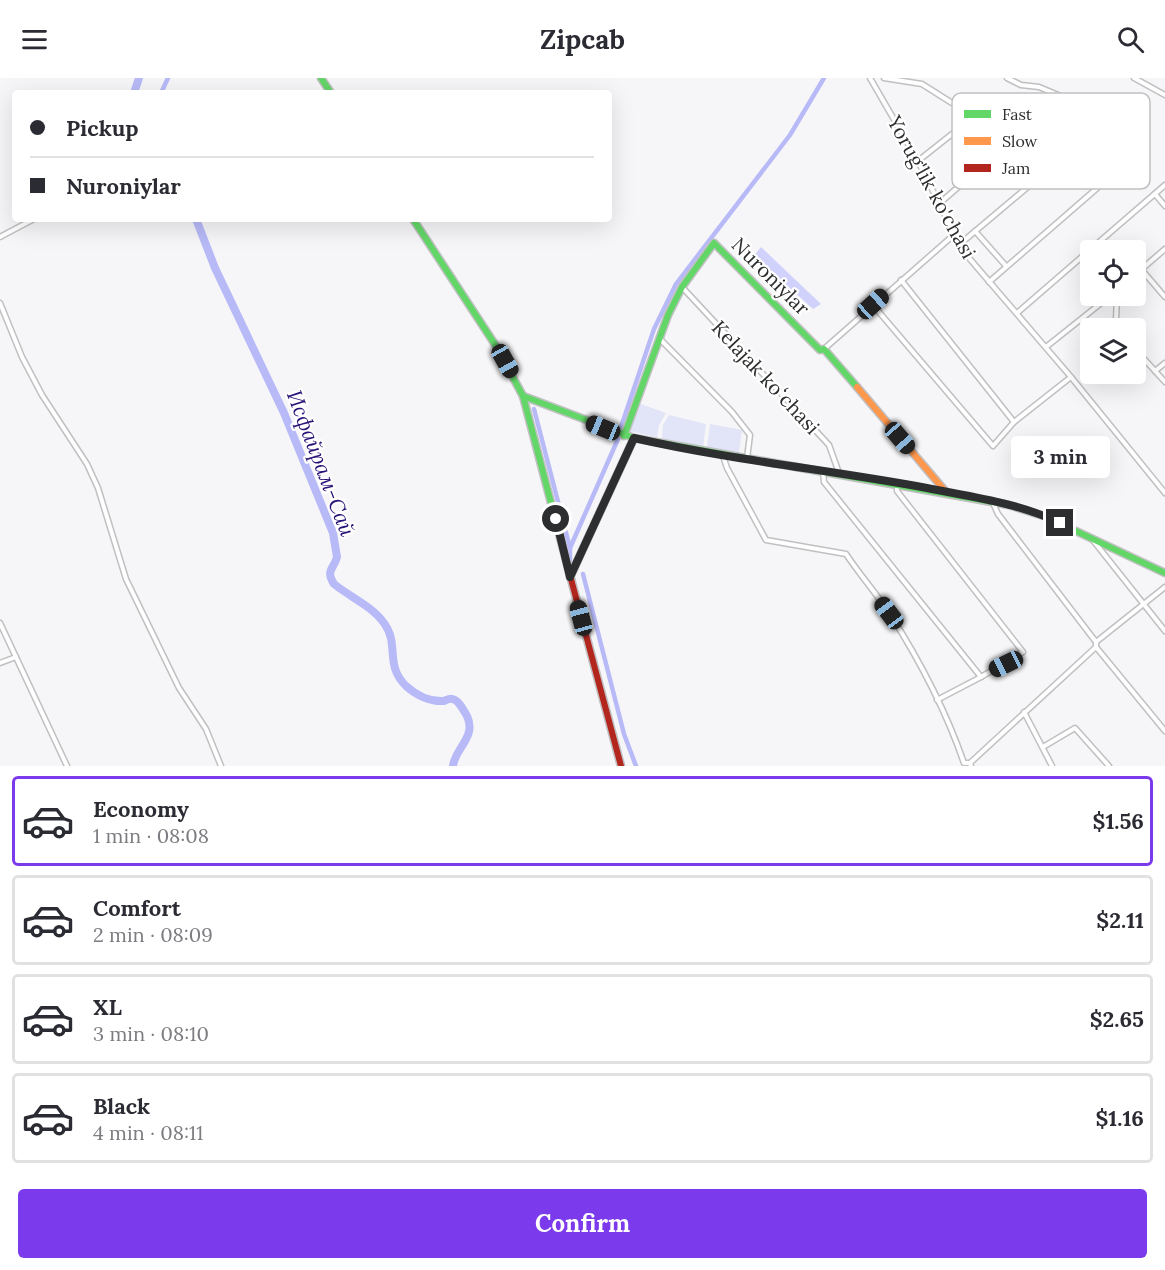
<!DOCTYPE html>
<html lang="en">
<head>
<meta charset="utf-8">
<style>
  :root { --surface:#fff; --page:#f2f2f3; --text:#2b2b33; --muted:#7c7c81; --line:#e1e1e2; --accent:#7c3aed }
  body { margin:0; font-family:Lora,serif; background:var(--page); color:var(--text); height:100vh; display:flex; flex-direction:column; font-size:22px; white-space:nowrap }
  * { box-sizing:border-box; margin:0 }
  p { font-size:20px; color:var(--muted) }
  .icon { flex:none; width:33px; height:33px; fill:none; stroke:currentColor; stroke-width:2; stroke-linecap:round; stroke-linejoin:round }
  .map { position:relative; height:688px; overflow:hidden }
  .panel { display:flex; flex-direction:column; background:var(--surface); flex:1 }
  .panel>* { flex:none }
  .guide { position:absolute; left:12px; top:12px; width:600px; height:132px; border-radius:6px; box-shadow:0 6px 24px #0002; display:grid; align-content:center; height:132px; padding:0 18px; background:var(--surface) }
  .fabs { position:absolute; left:1080px; top:162px; display:grid; gap:12px }
  .fabs a { display:grid; place-items:center; width:66px; height:66px; border-radius:6px; background:var(--surface); box-shadow:0 6px 24px #0002; font-size:30px }
  .end { position:absolute; width:27px; height:27px; margin:-14px; border:8px solid #2d2e2f; background:#fff; box-shadow:0 0 0 3px #fff }
  .from { border-radius:50% }
  .bubble { position:absolute; height:42px; border-radius:6px; background:var(--surface); box-shadow:0 6px 24px #0002; font-size:20px; font-weight:800; line-height:42px; text-align:center }
  .car { position:absolute; width:18px; height:36px; margin:-18px -9px; border-radius:8px; box-shadow:0 0 4px 2px #0007; background:linear-gradient(#222 24%,#8ab4d8 0 40%,#222 0 76%,#8ab4d8 0 86%,#222 0) }
  .guide b { display:flex; align-items:center; gap:21px; height:57px; font-size:22px }
  .guide b+b { border-top:2px solid var(--line) }
  .guide i { width:15px; height:15px; background:var(--text) }
  ul { padding:10px 0 0; list-style:none }
  li { display:flex; align-items:center; gap:18px; height:90px; margin:0 12px 9px; padding:0 6px; border:3px solid var(--line); border-radius:6px }
  li div { flex:1 }
  li b { display:block; font-size:22px }
  li em { font-style:normal; font-weight:800 }
  li.on { border-color:var(--accent) }
  li>.icon { width:54px; height:54px; stroke-width:1.5 }
  .action { display:flex; gap:12px; margin-top:auto; padding:12px 18px }
  .action a { flex:1; height:69px; border-radius:6px; background:var(--accent); color:#fff; font-size:24px; font-weight:800; line-height:69px; text-align:center }
  header { display:flex; justify-content:space-between; align-items:center; height:78px; padding:0 18px; background:var(--surface); font-size:27px; font-weight:800 }
  .map>svg:first-child { display:block }
  .green { fill:#e2e4f7 }
  .forest { fill:#d1d2fb }
  .lines { fill:none; stroke-linecap:round; stroke-linejoin:round }
  .canal { stroke:#b8baf8; stroke-width:4.5 }
  .river { stroke:#b8baf8; stroke-width:8 }
  .street-casing { stroke:#c0c0c2; stroke-width:7 }
  .fast-casing { stroke:#c0c0c2; stroke-width:9 }
  .slow-casing { stroke:#c0c0c2; stroke-width:9 }
  .jam-casing { stroke:#c0c0c2; stroke-width:9 }
  .street { stroke:#fefefe; stroke-width:4 }
  .fast { stroke:#63d668; stroke-width:6 }
  .slow { stroke:#ff974d; stroke-width:6 }
  .jam { stroke:#b3261e; stroke-width:6 }
  .route { stroke:#2d2e2f; stroke-width:8 }
  .labels { text-anchor:middle; dominant-baseline:central; stroke-width:4.5; stroke-linejoin:round; paint-order:stroke }
  .street-label { font-size:20px; fill:#2d2e2f; stroke:#fff }
  .water-label { font-size:21px; font-style:italic; fill:#291278; stroke:#fff }
  .key { fill:#fff; stroke:#c0c0c1; stroke-width:1.5 }
  .key-label { font-size:16px; fill:#2d2e2f }
</style>
</head>
<body>
<header><svg class="icon" aria-label="menu" viewBox="0 0 24 24"><path d="M4 6h16M4 12h16M4 18h16"/></svg>Zipcab<svg class="icon" aria-label="search" viewBox="0 0 24 24"><circle cx="10" cy="10" r="6"/><path d="M15 15l6 6"/></svg></header>
<div class="map">
<svg width="1165" height="688" viewBox="0 0 1165 688">
  <rect width="100%" height="100%" fill="#f6f6f8"/>
  <g class="green">
    <polygon points="638,325 666,335 659,347 657,359 629,353"/>
    <polygon points="669,337 706,346 703,370 662,361 663,347"/>
    <polygon points="710,346 742,352 739,374 707,370"/>
  </g>
  <polygon class="forest" points="761,169 821,226 813,231 754,178"/>
  <g class="lines">
    <g class="canal">
      <polyline points="161,15 168,0"/>
      <polyline points="534,331 570,470 570,483"/>
      <polyline points="621,349 654,251 676,206 790,57 824,0"/>
      <polyline points="570,470 618,361"/>
      <polyline points="583,496 624,656 636,688"/>
    </g>
    <g class="river">
      <polyline points="134,15 139,0"/>
      <path d="M196 141 215 190 284 335 333 455 337 479C334 491 325 492 334 506 350 519 372 528 384 545 400 567 384 586 406 608 416 617 430 624 444 623 447 622 449 620 452 621 458 621 464 633 467 638 477 659 455 670 453 688"/>
    </g>
    <defs>
      <g id="street">
        <polyline points="870,0 918,83 963,173 1071,299 1165,415"/>
        <polyline points="884,0 922,6 952,25 969,30"/>
        <polyline points="1007,0 1021,7 1039,9 1087,29 1092,21"/>
        <polyline points="1134,0 1165,17"/>
        <polyline points="918,83 976,37"/>
        <polyline points="1155,116 1165,128"/>
        <polyline points="941,124 1026,50"/>
        <polyline points="975,153 1006,188"/>
        <polyline points="0,159 34,141"/>
        <polyline points="960,166 1087,59"/>
        <polyline points="1141,191 1165,219"/>
        <polyline points="1136,196 1165,171"/>
        <polyline points="901,202 1014,344"/>
        <polyline points="989,204 1133,79"/>
        <polyline points="682,209 829,367 839,395"/>
        <polyline points="1117,218 1116,242 1120,250"/>
        <polyline points="0,225 22,279 42,317 87,386 98,410 126,501 179,610 206,651 221,688"/>
        <polyline points="873,227 993,368 1014,344 1071,299"/>
        <polyline points="1017,235 1165,107"/>
        <polyline points="659,260 732,334 750,357 747,380"/>
        <polyline points="1046,269 1110,218"/>
        <polyline points="824,271 956,155"/>
        <polyline points="1136,272 1165,304"/>
        <polyline points="1155,293 1165,285"/>
        <path d="M723 378 727 390 766 462 846 476C860 497 876 515 890 536 920 583 946 633 964 685H970L971 688"/>
        <polyline points="823,393 824,404 981,599 1023,574 897,413 897,405"/>
        <polyline points="992,423 998,436 1096,564"/>
        <polyline points="1092,461 1165,553"/>
        <polyline points="0,545 67,688"/>
        <polyline points="1096,569 1165,653"/>
        <polyline points="0,585 16,579"/>
        <polyline points="937,622 981,599"/>
        <polyline points="1024,634 1052,688"/>
        <polyline points="1043,669 1075,650 1109,688"/>
        <polyline points="970,685 1096,569 1096,564 1165,509"/>
      </g>
      <g id="fast">
        <polyline points="321,0 331,15"/>
        <polyline points="413,141 496,268 523,318 571,501"/>
        <polyline points="523,318 634,360 1009,427 1044,438 1165,495"/>
        <polyline points="624,358 668,237 682,209 714,165 820,272 824,271 857,309"/>
      </g>
      <g id="slow">
        <polyline points="857,309 946,414"/>
        <polyline points="570,499 634,360"/>
      </g>
      <polyline id="jam" points="571,501 621,688"/>
    </defs>
    <use href="#street" class="street-casing"/>
    <use href="#fast" class="fast-casing"/>
    <use href="#slow" class="slow-casing"/>
    <use href="#jam" class="jam-casing"/>
    <use href="#street" class="street"/>
    <use href="#fast" class="fast"/>
    <use href="#slow" class="slow"/>
    <use href="#jam" class="jam"/>
  </g>
  <g class="lines">
    <path class="route" d="M556 441 570 499 634 360C731 382 830 392 927 410 972 419 1019 425 1060 445"/>
  </g>
  <g class="labels">
    <g class="street-label">
      <text transform="translate(932 109) rotate(61)">Yorug'lik ko'chasi</text>
      <text transform="translate(771 198) rotate(45)">Nuroniylar</text>
      <text transform="translate(766 299) rotate(47)">Kelajak koʻchasi</text>
    </g>
    <g class="water-label">
      <text transform="translate(321 385) rotate(69)">Исфайрам-Сай</text>
    </g>
  </g>
  <rect x="952" y="15" width="198" height="96" rx="9" class="key"/>
  <rect x="964" y="32" width="27" height="8" fill="#63d668"/>
  <rect x="964" y="59" width="27" height="8" fill="#ff974d"/>
  <rect x="964" y="86" width="27" height="8" fill="#b3261e"/>
  <g class="key-label">
    <text x="1002" y="42">Fast</text>
    <text x="1002" y="69">Slow</text>
    <text x="1002" y="96">Jam</text>
  </g>
</svg>
<div class="fabs">
<a><svg class="icon" aria-label="locate" viewBox="0 0 24 24"><circle cx="12" cy="12" r="6"/><path d="M12 2v4M12 18v4M2 12h4M18 12h4"/></svg></a>
<a><svg class="icon" aria-label="layers" viewBox="0 0 24 24"><path d="M12 4l9 5-9 5-9-5zM3 14l9 5 9-5"/></svg></a>
</div>
<i class="end from" style="left:556px;top:441px"></i>
<i class="end" style="left:1060px;top:445px"></i>
<div class="bubble" style="left:1011px;top:358px;width:99px">3 min</div>
<i class="car" style="left:873px;top:226px;rotate:48deg"></i>
<i class="car" style="left:505px;top:283px;rotate:151deg"></i>
<i class="car" style="left:603px;top:350px;rotate:292deg"></i>
<i class="car" style="left:900px;top:360px;rotate:139deg"></i>
<i class="car" style="left:889px;top:535px;rotate:323deg"></i>
<i class="car" style="left:581px;top:540px;rotate:345deg"></i>
<i class="car" style="left:1006px;top:586px;rotate:244deg"></i>
<div class="guide">
<b><i class="from"></i>Pickup</b>
<b><i></i>Nuroniylar</b>
</div>
</div>
<section class="panel">
<ul>
<li class="on"><svg class="icon" aria-label="car" viewBox="0 0 24 24"><path d="M5 17H2v-5l4-1 3-4h7l3 4 3 1v5h-3M9 17h6M6 11h13"/><circle cx="7" cy="17" r="2"/><circle cx="17" cy="17" r="2"/></svg><div><b>Economy</b><p>1 min · 08:08</p></div><em>$1.56</em></li>
<li><svg class="icon" aria-label="car" viewBox="0 0 24 24"><path d="M5 17H2v-5l4-1 3-4h7l3 4 3 1v5h-3M9 17h6M6 11h13"/><circle cx="7" cy="17" r="2"/><circle cx="17" cy="17" r="2"/></svg><div><b>Comfort</b><p>2 min · 08:09</p></div><em>$2.11</em></li>
<li><svg class="icon" aria-label="car" viewBox="0 0 24 24"><path d="M5 17H2v-5l4-1 3-4h7l3 4 3 1v5h-3M9 17h6M6 11h13"/><circle cx="7" cy="17" r="2"/><circle cx="17" cy="17" r="2"/></svg><div><b>XL</b><p>3 min · 08:10</p></div><em>$2.65</em></li>
<li><svg class="icon" aria-label="car" viewBox="0 0 24 24"><path d="M5 17H2v-5l4-1 3-4h7l3 4 3 1v5h-3M9 17h6M6 11h13"/><circle cx="7" cy="17" r="2"/><circle cx="17" cy="17" r="2"/></svg><div><b>Black</b><p>4 min · 08:11</p></div><em>$1.16</em></li>
</ul>
<div class="action"><a>Confirm</a></div>
</section>
</body>
</html>
